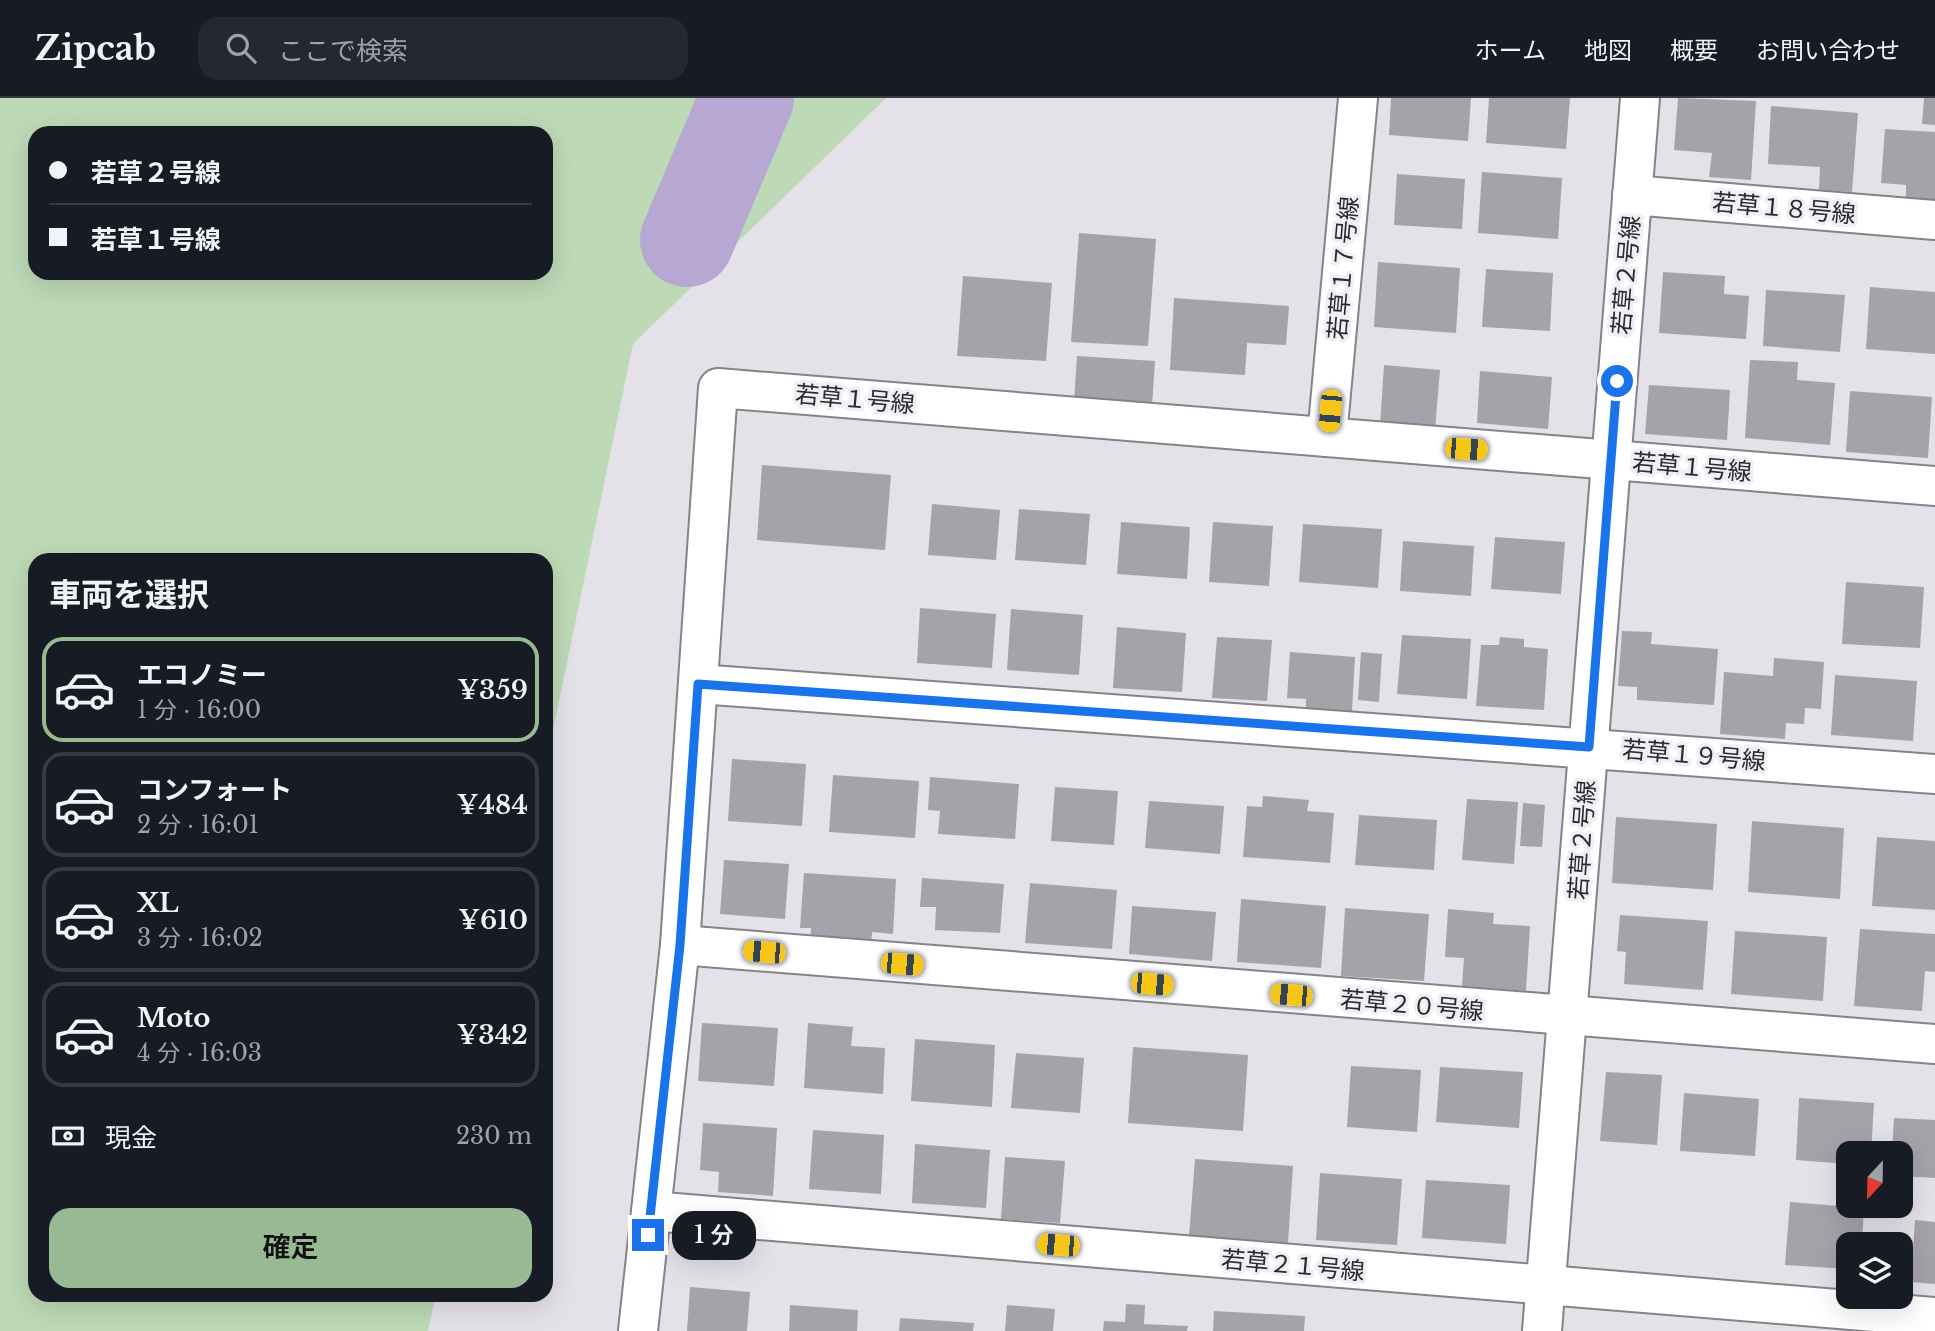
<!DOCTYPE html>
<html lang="ja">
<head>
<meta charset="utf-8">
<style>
  :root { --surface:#171b24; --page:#242831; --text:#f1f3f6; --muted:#9ea1a6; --line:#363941; --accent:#98ba92 }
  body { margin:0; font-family:"Libre Baskerville","Noto Sans JP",serif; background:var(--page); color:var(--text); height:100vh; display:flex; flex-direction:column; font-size:26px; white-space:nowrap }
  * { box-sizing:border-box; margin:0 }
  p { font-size:23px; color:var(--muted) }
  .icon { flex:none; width:38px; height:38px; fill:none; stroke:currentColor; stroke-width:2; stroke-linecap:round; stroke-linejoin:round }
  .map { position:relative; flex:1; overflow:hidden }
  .sheet { position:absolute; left:28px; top:455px; width:525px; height:749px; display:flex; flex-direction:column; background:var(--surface); border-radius:21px; box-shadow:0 7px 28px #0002 }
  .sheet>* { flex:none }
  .top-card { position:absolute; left:28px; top:28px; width:525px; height:154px; border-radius:21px; box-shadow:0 7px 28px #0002; display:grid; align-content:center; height:154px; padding:0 21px; background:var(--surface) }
  .needle { width:46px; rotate:202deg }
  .fabs { position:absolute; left:1836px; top:1043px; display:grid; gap:14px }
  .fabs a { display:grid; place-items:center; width:77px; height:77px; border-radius:14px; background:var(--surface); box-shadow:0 7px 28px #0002; font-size:35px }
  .end { position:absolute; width:32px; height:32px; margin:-16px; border:9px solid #1a73e8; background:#fff; box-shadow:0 0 0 4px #fff }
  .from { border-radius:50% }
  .bubble { position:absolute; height:49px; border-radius:21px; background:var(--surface); box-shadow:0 7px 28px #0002; font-size:23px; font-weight:600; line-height:49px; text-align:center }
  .car { position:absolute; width:21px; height:42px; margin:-21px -10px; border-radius:9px; box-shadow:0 0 5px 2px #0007; background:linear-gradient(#f5c518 24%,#345 0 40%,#f5c518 0 76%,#345 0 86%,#f5c518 0) }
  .top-card b { display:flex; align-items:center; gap:24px; height:66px; font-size:26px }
  .top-card b+b { border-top:2px solid var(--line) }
  .top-card i { width:18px; height:18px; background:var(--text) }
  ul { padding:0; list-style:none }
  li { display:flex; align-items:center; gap:21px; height:105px; margin:0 14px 10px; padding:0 7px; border:4px solid var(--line); border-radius:21px }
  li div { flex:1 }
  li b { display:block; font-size:26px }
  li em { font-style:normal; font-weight:600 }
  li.current { border-color:var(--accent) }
  li>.icon { width:63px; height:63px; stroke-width:1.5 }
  h2 { padding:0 21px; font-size:32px; line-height:84px }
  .pay { display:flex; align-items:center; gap:18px; height:77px; padding:0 21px; font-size:26px }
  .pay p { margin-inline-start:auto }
  .action { display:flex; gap:14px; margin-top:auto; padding:14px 21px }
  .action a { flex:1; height:80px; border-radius:21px; background:var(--accent); color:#111; font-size:28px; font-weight:600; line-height:80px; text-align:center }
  header { display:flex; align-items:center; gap:42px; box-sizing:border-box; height:98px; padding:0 35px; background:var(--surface); border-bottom:2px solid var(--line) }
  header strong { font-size:33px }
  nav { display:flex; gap:38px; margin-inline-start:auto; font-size:24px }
  .search { width:490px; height:63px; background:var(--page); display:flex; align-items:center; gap:18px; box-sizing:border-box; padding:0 24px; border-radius:21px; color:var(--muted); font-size:26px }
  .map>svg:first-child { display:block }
  .green { fill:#bdd9b6; fill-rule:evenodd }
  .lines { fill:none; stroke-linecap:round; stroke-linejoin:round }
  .river { stroke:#b6a8d3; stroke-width:94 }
  .building { fill:#a5a3a9 }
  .street-casing { stroke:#858389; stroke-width:42 }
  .street { stroke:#fff; stroke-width:38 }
  .route { stroke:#1a73e8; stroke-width:9 }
  .labels { text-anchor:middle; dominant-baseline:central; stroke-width:7; stroke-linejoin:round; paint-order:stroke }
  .street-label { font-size:24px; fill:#2b2a2d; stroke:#f1eff6 }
</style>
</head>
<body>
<header>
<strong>Zipcab</strong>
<div class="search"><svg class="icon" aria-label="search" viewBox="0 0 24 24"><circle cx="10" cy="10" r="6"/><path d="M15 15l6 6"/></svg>ここで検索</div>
<nav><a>ホーム</a><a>地図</a><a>概要</a><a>お問い合わせ</a></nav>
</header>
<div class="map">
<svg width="1935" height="1233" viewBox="0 0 1935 1233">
  <rect width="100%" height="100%" fill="#e4e2e8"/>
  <path class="green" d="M0 0H886L633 246 546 666V462H35V1197H436L428 1233H0ZM35 35H546V175H35Z"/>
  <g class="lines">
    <polyline class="river" points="687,142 747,0"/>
  </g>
  <g class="building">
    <polygon points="1391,0 1471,0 1468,43 1389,37"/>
    <polygon points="1489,0 1570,0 1566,51 1486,45"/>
    <polygon points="1678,0 1756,3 1751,82 1709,79 1712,55 1674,52"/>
    <polygon points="1924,0 1935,0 1935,27 1922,26"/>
    <polygon points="1771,8 1858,15 1852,94 1819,92 1820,69 1768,66"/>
    <polygon points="1885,31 1935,34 1935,102 1906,99 1906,87 1881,85"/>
    <polygon points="1482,74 1562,80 1558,141 1478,135"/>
    <polygon points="1397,76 1465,81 1462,131 1394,127"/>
    <polygon points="1079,135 1156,141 1148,248 1071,244"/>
    <polygon points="1378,164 1460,170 1456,235 1374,229"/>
    <polygon points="1486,171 1553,175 1550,233 1482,229"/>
    <polygon points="1663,174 1725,178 1724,196 1749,198 1746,241 1659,235"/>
    <polygon points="963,178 1052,185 1046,263 957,258"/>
    <polygon points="1870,189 1935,194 1935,256 1866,251"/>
    <polygon points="1766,192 1845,197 1840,254 1763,248"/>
    <polygon points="1174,200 1289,208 1286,247 1247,245 1245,277 1170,272"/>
    <polygon points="1077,258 1155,263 1152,308 1074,303"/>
    <polygon points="1750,262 1798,264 1797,282 1835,285 1830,347 1745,340"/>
    <polygon points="1384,267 1440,272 1435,332 1380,328"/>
    <polygon points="1480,273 1552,279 1548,331 1477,325"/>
    <polygon points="1649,287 1730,292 1727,342 1645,336"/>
    <polygon points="1850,293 1932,299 1928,360 1846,354"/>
    <polygon points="762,367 891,377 885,452 757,442"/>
    <polygon points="932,406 1000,412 996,462 928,457"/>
    <polygon points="1019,411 1090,416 1086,467 1015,462"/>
    <polygon points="1121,424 1190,429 1187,481 1117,476"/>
    <polygon points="1213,424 1273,428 1269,488 1209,484"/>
    <polygon points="1303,426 1382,431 1378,490 1299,484"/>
    <polygon points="1495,439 1565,444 1561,496 1491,491"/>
    <polygon points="1403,443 1474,448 1471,498 1400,493"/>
    <polygon points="1846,484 1924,489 1920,550 1842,546"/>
    <polygon points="920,510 996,516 992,570 917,565"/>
    <polygon points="1011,511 1083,517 1079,577 1007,572"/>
    <polygon points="1117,529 1186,535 1182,594 1113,590"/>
    <polygon points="1622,533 1652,534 1651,546 1718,551 1714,607 1637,602 1637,589 1618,588"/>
    <polygon points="1402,537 1471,541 1467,601 1397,596"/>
    <polygon points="1217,539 1272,542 1267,603 1212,600"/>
    <polygon points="1500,539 1524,541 1524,549 1548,551 1544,612 1476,608 1481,547 1499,547"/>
    <polygon points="1290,554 1355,559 1352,613 1306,610 1306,601 1287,600"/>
    <polygon points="1361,554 1382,556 1379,604 1358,602"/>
    <polygon points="1774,560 1824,564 1821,611 1805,610 1804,626 1786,625 1785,641 1720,636 1724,574 1773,578"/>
    <polygon points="1835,577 1917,583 1913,643 1831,637"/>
    <polygon points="732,661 806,666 802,728 728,723"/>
    <polygon points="833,677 919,683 915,740 829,734"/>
    <polygon points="930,679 1019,686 1015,741 938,736 940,713 928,712"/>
    <polygon points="1055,689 1118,693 1114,747 1051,743"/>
    <polygon points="1263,698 1309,702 1307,713 1334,715 1330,765 1243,759 1247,708 1262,709"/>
    <polygon points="1467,701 1518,704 1514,766 1462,762"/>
    <polygon points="1149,703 1224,708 1220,756 1145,750"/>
    <polygon points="1523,705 1545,707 1542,749 1520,748"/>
    <polygon points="1359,717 1437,722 1434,772 1355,767"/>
    <polygon points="1616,719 1717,726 1713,792 1612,785"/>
    <polygon points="1752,723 1844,730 1840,801 1748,794"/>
    <polygon points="1877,739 1935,743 1935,812 1872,808"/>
    <polygon points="724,762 789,766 785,821 720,816"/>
    <polygon points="804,775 896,781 893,836 872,834 871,849 810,845 811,830 800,830"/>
    <polygon points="922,780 1004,786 1000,835 935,832 936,809 920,809"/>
    <polygon points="1030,785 1117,792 1112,851 1025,845"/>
    <polygon points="1241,801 1326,808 1321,870 1237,864"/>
    <polygon points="1132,808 1216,814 1212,863 1129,856"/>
    <polygon points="1345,810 1429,816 1424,883 1341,878"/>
    <polygon points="1448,811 1494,815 1493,826 1530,828 1526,893 1462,888 1464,860 1445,859"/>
    <polygon points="1620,817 1708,823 1703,892 1624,886 1626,854 1617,853"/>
    <polygon points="1860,831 1935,836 1935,874 1925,873 1922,913 1854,908"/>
    <polygon points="1735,833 1827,839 1823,903 1731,896"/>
    <polygon points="702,925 778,930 774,988 698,983"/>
    <polygon points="808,925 853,929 851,948 885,950 883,996 804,990"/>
    <polygon points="915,941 995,947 992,1009 911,1003"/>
    <polygon points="1133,949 1248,957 1243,1033 1128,1025"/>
    <polygon points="1016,955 1084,960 1080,1015 1011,1010"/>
    <polygon points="1351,968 1421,972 1417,1034 1347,1029"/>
    <polygon points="1440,969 1523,974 1519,1030 1436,1024"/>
    <polygon points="1606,974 1662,977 1657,1047 1600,1043"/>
    <polygon points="1684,995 1759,1001 1755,1058 1680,1053"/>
    <polygon points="1799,1000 1874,1005 1871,1055 1848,1055 1848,1066 1796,1062"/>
    <polygon points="1894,1020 1935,1022 1935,1080 1900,1078 1900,1055 1892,1055"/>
    <polygon points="703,1025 777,1030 773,1098 718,1094 719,1074 700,1072"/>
    <polygon points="813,1032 884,1037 881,1096 809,1091"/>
    <polygon points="915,1046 990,1052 986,1110 912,1105"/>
    <polygon points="1005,1059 1065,1063 1060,1125 1001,1121"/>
    <polygon points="1195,1061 1293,1068 1288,1145 1189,1138"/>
    <polygon points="1320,1075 1402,1081 1397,1147 1316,1142"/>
    <polygon points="1426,1082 1510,1087 1506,1146 1422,1140"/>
    <polygon points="1790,1104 1864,1110 1862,1146 1848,1146 1848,1171 1785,1167"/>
    <polygon points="1915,1122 1935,1124 1935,1186 1911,1184"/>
    <polygon points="690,1189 750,1194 747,1233 687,1233"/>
    <polygon points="1126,1206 1145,1207 1144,1226 1188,1228 1187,1233 1103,1233 1104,1223 1125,1224"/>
    <polygon points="790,1207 858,1212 857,1233 789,1233"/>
    <polygon points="1007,1207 1055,1211 1053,1233 1005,1233"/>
    <polygon points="1214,1213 1305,1218 1304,1233 1213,1233"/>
    <polygon points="900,1220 974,1225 973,1233 899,1233"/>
  </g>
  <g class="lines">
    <defs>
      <g id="street">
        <polyline points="1632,97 1935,122"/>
        <polyline points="1327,339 1358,0"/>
        <polyline points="698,586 1935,676"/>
        <polyline points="680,847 1935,946"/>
        <polyline points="651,1113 1935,1219"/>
        <polyline points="638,1233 680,847 718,290 1935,388"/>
        <polyline points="1542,1233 1640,0"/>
      </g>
    </defs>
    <use href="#street" class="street-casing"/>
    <use href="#street" class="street"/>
  </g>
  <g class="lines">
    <polyline class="route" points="648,1137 680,847 698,586 1589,649 1617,283"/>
  </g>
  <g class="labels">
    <g class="street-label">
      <text transform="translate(1784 110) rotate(5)">若草１８号線</text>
      <text transform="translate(1343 170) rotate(-85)">若草１７号線</text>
      <text transform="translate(1626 177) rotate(-85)">若草２号線</text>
      <text transform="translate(855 301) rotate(5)">若草１号線</text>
      <text transform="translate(1692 369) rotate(5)">若草１号線</text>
      <text transform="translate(1694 657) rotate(5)">若草１９号線</text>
      <text transform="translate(1582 742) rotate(-86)">若草２号線</text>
      <text transform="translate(1412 907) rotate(5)">若草２０号線</text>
      <text transform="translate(1293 1167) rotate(5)">若草２１号線</text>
    </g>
  </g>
</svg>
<div class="fabs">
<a><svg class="needle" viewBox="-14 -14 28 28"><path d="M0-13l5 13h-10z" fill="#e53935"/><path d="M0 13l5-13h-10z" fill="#9ea1a6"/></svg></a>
<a><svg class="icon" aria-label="layers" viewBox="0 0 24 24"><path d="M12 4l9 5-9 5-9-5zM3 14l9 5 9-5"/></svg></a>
</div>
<i class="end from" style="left:1617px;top:283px"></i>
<i class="end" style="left:648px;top:1137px"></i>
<div class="bubble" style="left:672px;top:1113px;width:84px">1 分</div>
<i class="car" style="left:1330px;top:313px;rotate:185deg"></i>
<i class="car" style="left:1466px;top:351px;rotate:94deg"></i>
<i class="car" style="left:764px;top:854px;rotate:275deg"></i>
<i class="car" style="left:902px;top:866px;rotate:95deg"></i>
<i class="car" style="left:1152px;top:886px;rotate:95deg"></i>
<i class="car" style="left:1291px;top:897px;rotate:275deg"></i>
<i class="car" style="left:1058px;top:1147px;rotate:275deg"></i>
<div class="top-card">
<b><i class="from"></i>若草２号線</b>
<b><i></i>若草１号線</b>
</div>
<section class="sheet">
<h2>車両を選択</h2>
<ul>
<li class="current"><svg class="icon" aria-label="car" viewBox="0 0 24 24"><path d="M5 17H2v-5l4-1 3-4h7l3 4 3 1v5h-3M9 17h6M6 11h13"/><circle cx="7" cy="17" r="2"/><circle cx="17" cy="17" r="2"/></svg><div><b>エコノミー</b><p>1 分 · 16:00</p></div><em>¥359</em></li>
<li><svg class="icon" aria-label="car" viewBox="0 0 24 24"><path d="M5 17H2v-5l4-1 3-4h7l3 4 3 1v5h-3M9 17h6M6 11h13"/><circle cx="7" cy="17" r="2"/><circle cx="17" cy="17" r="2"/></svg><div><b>コンフォート</b><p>2 分 · 16:01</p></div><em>¥484</em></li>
<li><svg class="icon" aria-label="car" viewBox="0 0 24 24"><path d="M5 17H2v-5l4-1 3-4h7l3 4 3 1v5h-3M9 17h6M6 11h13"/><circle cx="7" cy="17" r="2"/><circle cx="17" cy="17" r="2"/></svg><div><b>XL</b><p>3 分 · 16:02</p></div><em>¥610</em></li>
<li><svg class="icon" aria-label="car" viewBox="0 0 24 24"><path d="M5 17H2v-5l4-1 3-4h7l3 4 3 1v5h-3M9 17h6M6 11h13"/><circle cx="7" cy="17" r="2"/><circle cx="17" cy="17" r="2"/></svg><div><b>Moto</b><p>4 分 · 16:03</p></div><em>¥342</em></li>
</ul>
<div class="pay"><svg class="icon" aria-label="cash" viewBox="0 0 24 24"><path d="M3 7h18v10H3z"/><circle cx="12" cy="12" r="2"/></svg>現金<p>230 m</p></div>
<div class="action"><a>確定</a></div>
</section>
</div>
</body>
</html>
